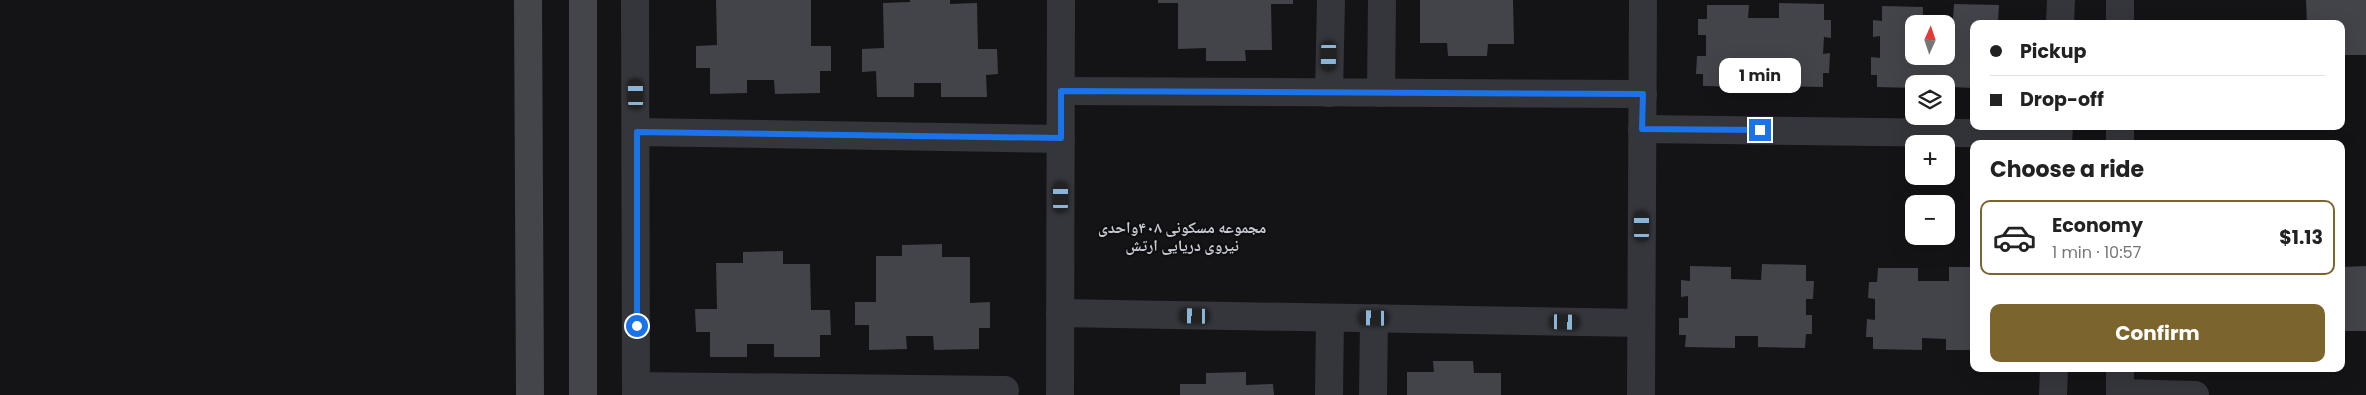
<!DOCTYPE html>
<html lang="en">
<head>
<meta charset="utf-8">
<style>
  :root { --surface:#fff; --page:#f6f6f6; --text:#222; --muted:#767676; --line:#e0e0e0; --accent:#7c652c }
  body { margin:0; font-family:Poppins,"Noto Naskh Arabic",sans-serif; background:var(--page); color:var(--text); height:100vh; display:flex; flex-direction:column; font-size:19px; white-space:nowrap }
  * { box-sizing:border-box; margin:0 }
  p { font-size:16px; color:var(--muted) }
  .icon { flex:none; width:28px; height:28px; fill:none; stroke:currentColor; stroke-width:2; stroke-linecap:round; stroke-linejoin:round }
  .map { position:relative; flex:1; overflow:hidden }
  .details { position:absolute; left:1970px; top:140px; width:375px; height:232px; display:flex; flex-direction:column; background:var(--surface); border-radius:10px; box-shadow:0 5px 20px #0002 }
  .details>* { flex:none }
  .hud { position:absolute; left:1970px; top:20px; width:375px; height:110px; border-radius:10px; box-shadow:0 5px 20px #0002; display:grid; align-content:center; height:110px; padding:0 20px; background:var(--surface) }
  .needle { width:32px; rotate:3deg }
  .fabs { position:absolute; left:1905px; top:15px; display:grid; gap:10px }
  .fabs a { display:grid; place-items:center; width:50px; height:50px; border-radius:10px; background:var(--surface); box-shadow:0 5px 20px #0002; font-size:25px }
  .end { position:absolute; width:22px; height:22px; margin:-11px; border:6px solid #1a73e8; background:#fff; box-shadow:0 0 0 2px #fff }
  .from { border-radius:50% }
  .bubble { position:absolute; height:35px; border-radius:10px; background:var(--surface); box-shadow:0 5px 20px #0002; font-size:16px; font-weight:700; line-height:35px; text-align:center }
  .car { position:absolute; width:15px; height:30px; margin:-15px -8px; border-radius:6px; box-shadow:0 0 4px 1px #0007; background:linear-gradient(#222 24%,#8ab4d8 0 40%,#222 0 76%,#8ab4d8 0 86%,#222 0) }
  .hud b { display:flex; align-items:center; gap:18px; height:48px; font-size:19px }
  .hud b+b { border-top:1px solid var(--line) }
  .hud i { width:12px; height:12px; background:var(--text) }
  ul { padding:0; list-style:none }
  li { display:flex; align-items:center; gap:15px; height:75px; margin:0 10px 8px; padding:0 10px; border:2px solid transparent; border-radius:10px }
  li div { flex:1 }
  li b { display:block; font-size:19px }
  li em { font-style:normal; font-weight:700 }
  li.selected { border-color:var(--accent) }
  li>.icon { width:45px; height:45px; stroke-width:1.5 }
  h2 { padding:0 20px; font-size:22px; line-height:60px }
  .cta { display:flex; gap:10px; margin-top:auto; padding:10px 20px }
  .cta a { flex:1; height:58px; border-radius:10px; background:var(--accent); color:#fff; font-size:20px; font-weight:700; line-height:58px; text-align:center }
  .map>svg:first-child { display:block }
  .building { fill:#434449; fill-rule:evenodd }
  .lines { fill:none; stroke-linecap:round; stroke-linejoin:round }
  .street { stroke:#35363b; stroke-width:28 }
  .secondary { stroke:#43454a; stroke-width:28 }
  .route { stroke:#1a73e8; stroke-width:6 }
  .labels { text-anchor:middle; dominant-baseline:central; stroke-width:4.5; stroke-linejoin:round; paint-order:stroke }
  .neighbourhood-label { font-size:16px; font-weight:bold; fill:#c7c9d2; stroke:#0f0f11 }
</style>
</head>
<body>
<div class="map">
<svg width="2366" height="395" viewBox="0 0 2366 395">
  <rect width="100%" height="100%" fill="#141416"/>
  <g class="building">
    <polygon points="716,0 811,0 811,46 831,46 831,71 820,71 820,93 775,94 774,80 747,80 747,93 710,94 710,68 696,68 696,46 717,45"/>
    <polygon points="910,0 950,0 950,4 977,3 978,49 997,49 998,74 986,75 987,97 941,97 941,83 914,83 914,97 877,97 876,71 862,72 862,49 884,48 883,3 910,2"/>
    <polygon points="1158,0 1293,0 1293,4 1271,4 1272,50 1245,50 1246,61 1206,61 1206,48 1178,49 1178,3 1158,3"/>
    <polygon points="1420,0 1513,0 1514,44 1488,44 1487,56 1448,56 1447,43 1420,43"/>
    <polygon points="2306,0 2366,0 2366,55 2341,55 2341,24 2307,24"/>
    <polygon points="1779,3 1824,4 1824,20 1831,20 1831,38 1824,37 1823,54 1830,53 1829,73 1823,73 1823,87 1776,86 1776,75 1753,75 1752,87 1703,86 1703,74 1696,74 1697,56 1706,56 1706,35 1698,35 1698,19 1707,19 1707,5 1749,5 1748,18 1779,18"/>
    <path d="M1954 4 1999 5 1998 21H2006V24H1974V88L1950 87V77L1927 76V84H1914V88L1877 87V75H1871V57L1880 58V36L1873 37V20L1882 21V6L1923 7V19H1953ZM1914 24H1946V56H1914Z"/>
    <polygon points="942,244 942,257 970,257 970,303 990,302 990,328 979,328 979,349 934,350 933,336 906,336 907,349 869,350 869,325 855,325 855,302 876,302 876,256 902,256 902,245"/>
    <polygon points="783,251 783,264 810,264 811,310 830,310 831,335 820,335 820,357 774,357 774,344 747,344 747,357 710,357 710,332 696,332 695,309 717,309 716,263 743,263 743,252"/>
    <polygon points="1762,264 1806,265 1806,281 1814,281 1813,299 1806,299 1806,315 1812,315 1812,334 1806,334 1805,348 1758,347 1758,336 1735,336 1735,348 1685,347 1686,335 1679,335 1679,318 1688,318 1688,296 1681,297 1681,280 1690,281 1690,266 1731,267 1731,279 1761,280"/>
    <polygon points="2366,266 2366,331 2341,331 2341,267"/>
    <polygon points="1949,267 1974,267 1974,350 1946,350 1946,339 1922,338 1922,350 1873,349 1873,337 1866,337 1867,319 1875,320 1875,299 1868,298 1869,282 1877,282 1878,268 1918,268 1918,281 1949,281"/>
    <polygon points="1433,361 1473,361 1474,373 1501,373 1501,395 1407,395 1407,372 1434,372"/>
    <polygon points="1246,372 1246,385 1273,384 1274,395 1180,395 1180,384 1206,384 1206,373"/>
  </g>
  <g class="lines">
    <g class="street">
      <polyline points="635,0 636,395"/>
      <polyline points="2120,0 2120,24"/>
      <polyline points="2060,24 2061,0"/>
      <polyline points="1061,91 1643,94"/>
      <polyline points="1329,93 1331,0"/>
      <polyline points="1381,93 1382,0"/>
      <polyline points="2120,126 2120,144"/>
      <polyline points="1642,129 2034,134"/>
      <polyline points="637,132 1061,139"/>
      <polyline points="2058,144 2059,126"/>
      <polyline points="1060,313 1641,323"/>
      <polyline points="2120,369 2120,395"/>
      <polyline points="636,386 1005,390"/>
      <polyline points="2120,393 2195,395"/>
      <polyline points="1060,395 1061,0"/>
      <polyline points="1329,395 1330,318"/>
      <polyline points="1373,395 1374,318"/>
      <polyline points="1641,395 1643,0"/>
      <polyline points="2053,395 2054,369"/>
    </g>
    <g class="secondary">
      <polyline points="528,0 530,395"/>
      <polyline points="583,0 583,395"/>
    </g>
  </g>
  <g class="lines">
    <polyline class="route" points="637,326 637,132 1061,138 1061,91 1643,94 1642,129 1760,130"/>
  </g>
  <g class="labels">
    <g class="neighbourhood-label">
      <text x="1182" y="227">مجموعه مسکونی ۴۰۸واحدی<tspan x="1182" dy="18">نیروی دریایی ارتش</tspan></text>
    </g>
  </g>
</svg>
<div class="fabs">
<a><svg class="needle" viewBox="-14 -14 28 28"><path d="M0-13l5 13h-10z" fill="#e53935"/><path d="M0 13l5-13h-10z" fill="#767676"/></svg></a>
<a><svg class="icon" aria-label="layers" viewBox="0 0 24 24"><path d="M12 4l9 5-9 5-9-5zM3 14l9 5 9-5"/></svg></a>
<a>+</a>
<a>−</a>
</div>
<i class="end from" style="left:637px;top:326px"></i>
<i class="end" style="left:1760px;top:130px"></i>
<div class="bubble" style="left:1719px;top:58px;width:82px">1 min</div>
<i class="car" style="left:1329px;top:56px;rotate:181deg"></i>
<i class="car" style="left:636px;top:94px;rotate:359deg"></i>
<i class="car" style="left:1061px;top:197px;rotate:0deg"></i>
<i class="car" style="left:1642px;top:226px;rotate:0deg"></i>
<i class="car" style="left:1195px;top:316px;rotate:271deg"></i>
<i class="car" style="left:1374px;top:318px;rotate:271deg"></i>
<i class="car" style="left:1565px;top:322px;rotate:91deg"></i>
<div class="hud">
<b><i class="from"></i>Pickup</b>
<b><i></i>Drop-off</b>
</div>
<section class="details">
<h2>Choose a ride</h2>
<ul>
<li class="selected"><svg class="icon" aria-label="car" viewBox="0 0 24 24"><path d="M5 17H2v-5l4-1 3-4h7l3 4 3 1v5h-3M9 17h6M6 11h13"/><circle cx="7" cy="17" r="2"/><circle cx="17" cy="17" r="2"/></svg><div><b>Economy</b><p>1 min · 10:57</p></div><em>$1.13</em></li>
</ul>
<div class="cta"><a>Confirm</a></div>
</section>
</div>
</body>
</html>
